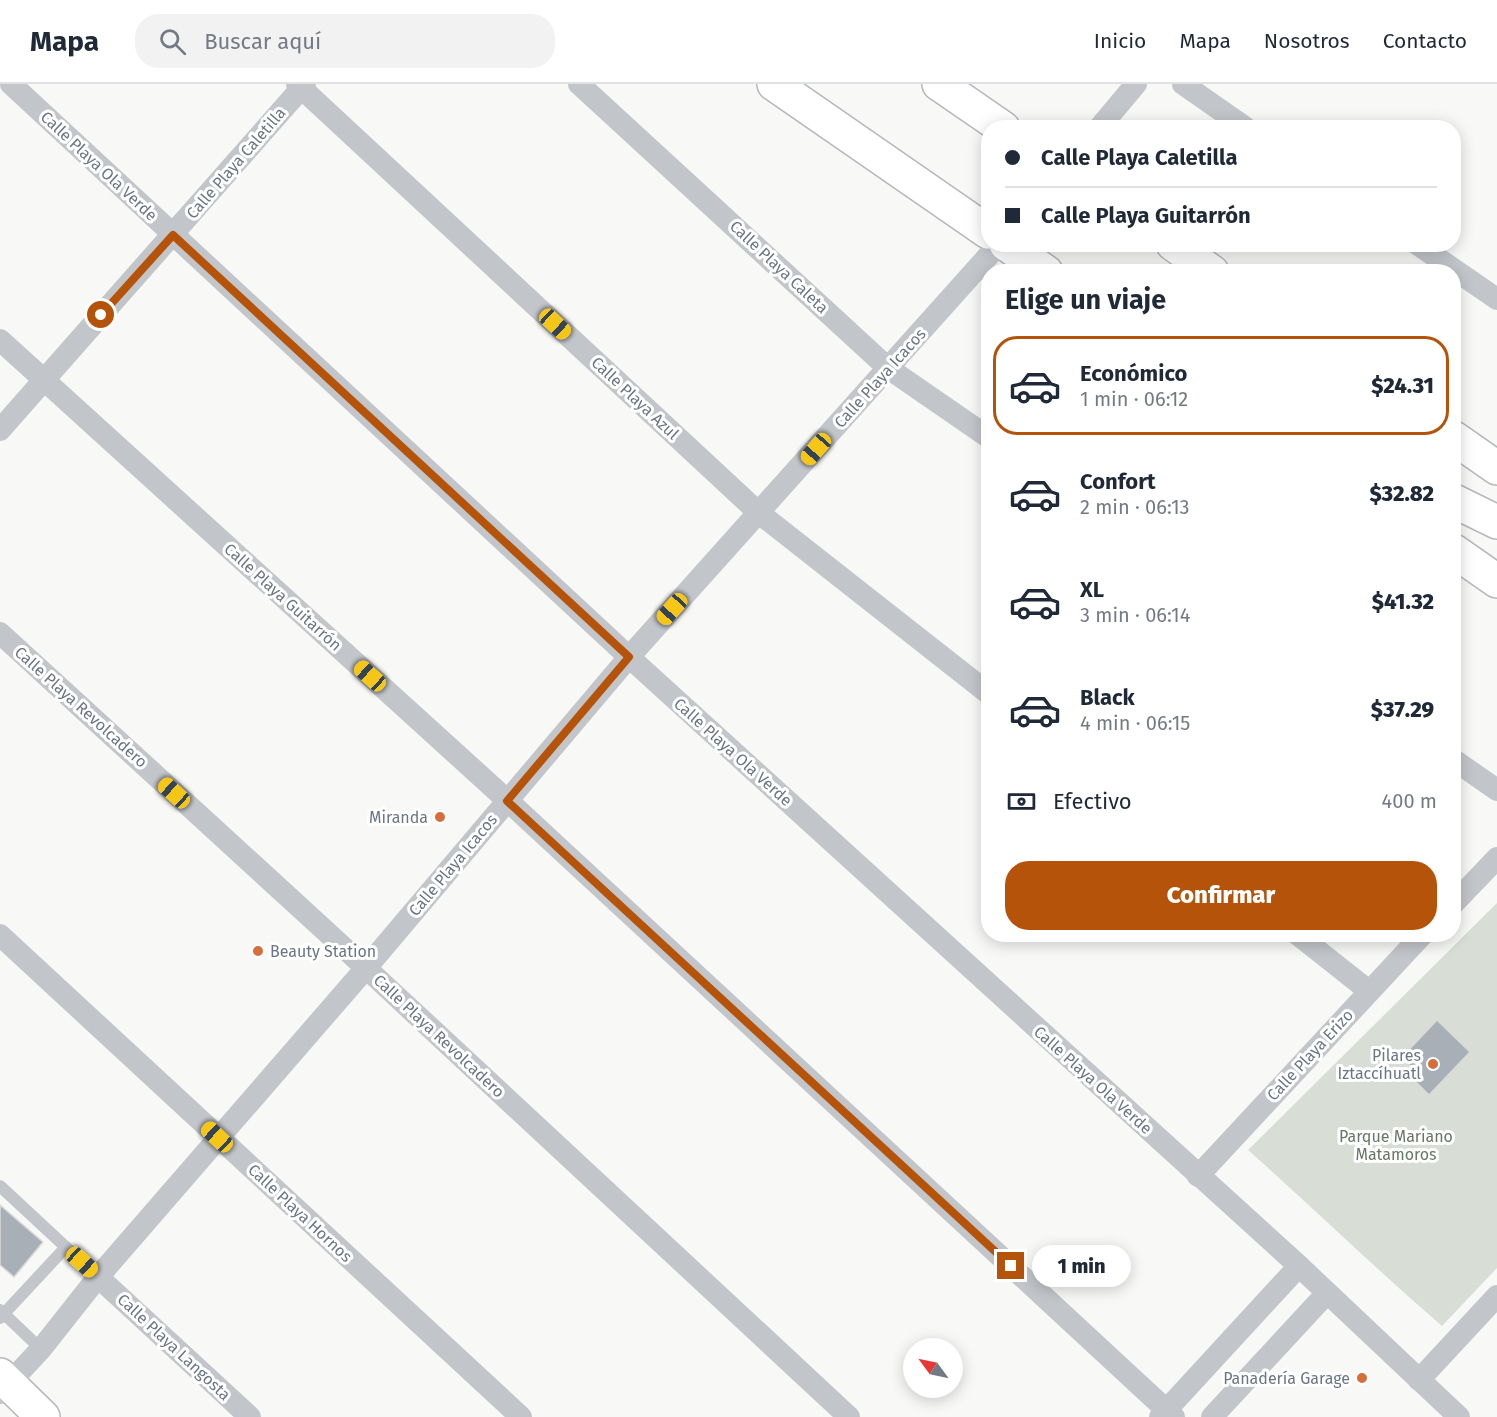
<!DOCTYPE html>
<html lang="es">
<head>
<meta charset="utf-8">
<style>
  :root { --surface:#fff; --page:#f2f2f3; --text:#1f2937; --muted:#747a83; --line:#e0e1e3; --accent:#b45309 }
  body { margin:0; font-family:"Fira Sans",sans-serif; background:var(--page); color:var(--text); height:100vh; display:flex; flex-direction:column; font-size:22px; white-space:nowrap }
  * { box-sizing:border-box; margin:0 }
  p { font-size:20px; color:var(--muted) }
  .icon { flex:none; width:33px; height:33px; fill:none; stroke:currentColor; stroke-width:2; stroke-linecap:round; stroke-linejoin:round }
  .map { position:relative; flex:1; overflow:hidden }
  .sheet { position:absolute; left:981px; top:180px; width:480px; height:678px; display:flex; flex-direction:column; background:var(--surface); border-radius:24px; box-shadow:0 3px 15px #0003 }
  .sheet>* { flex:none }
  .hud { position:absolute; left:981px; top:36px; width:480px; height:132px; border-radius:24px; box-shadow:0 3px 15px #0003; display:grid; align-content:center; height:132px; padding:0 24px; background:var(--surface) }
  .needle { width:39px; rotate:303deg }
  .controls { position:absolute; left:903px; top:1254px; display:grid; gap:12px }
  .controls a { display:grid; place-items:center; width:60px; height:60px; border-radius:50%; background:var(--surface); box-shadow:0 3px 15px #0003; font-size:30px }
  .end { position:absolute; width:27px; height:27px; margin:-14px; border:8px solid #b45309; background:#fff; box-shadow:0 0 0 3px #fff }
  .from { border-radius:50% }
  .bubble { position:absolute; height:42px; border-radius:21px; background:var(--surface); box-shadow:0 3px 15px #0003; font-size:20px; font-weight:800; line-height:42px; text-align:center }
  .car { position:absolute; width:18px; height:36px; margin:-18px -9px; border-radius:8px; box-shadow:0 0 4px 2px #0007; background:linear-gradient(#f5c518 24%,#345 0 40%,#f5c518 0 76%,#345 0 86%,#f5c518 0) }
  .hud b { display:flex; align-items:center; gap:21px; height:57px; font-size:22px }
  .hud b+b { border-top:2px solid var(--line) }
  .hud i { width:15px; height:15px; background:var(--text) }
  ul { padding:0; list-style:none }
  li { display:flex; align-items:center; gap:18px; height:99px; margin:0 12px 9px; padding:0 12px; border:3px solid transparent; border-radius:24px }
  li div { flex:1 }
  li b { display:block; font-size:22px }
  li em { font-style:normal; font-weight:800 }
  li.active { border-color:var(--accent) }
  li>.icon { width:54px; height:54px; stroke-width:1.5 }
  h2 { padding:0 24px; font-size:27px; line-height:72px }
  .pay { display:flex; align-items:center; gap:15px; height:66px; padding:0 24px; font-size:22px }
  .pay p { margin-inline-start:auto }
  .primary-button { display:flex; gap:12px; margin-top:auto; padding:12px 24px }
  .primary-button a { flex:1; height:69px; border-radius:24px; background:var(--accent); color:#fff; font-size:24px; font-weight:800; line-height:69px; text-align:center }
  header { display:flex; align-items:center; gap:36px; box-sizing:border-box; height:84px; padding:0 30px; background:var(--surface); border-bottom:2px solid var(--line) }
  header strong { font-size:28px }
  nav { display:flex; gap:33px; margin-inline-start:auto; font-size:21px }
  .search { width:420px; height:54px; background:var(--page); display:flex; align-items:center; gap:15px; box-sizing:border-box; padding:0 21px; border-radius:24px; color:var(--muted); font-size:22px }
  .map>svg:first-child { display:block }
  .green { fill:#d8ddd6 }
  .building { fill:#a9afb6; stroke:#dadad9; stroke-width:1.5 }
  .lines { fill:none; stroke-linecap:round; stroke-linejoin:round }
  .secondary-casing { stroke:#b5b9be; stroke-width:36 }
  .primary-casing { stroke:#b4b7bc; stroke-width:36 }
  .service { stroke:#c2c5c9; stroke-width:12 }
  .minor { stroke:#c2c5c9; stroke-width:22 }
  .secondary { stroke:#fff; stroke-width:33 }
  .primary { stroke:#fff; stroke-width:33 }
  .route { stroke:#b45309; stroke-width:8 }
  .poi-dot { fill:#d56e3a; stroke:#fff; stroke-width:2 }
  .labels { text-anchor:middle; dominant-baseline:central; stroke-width:6; stroke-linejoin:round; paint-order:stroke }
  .street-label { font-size:16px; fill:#6a7685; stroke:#fff }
  .poi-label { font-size:16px; fill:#6a7685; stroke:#fff; text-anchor:end }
  .park-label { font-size:16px; fill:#667765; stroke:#fff }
</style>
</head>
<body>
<header>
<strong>Mapa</strong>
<div class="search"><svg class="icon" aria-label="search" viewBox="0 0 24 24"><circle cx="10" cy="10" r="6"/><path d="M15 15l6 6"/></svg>Buscar aquí</div>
<nav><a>Inicio</a><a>Mapa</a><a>Nosotros</a><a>Contacto</a></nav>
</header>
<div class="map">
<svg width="1497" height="1333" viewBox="0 0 1497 1333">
  <rect width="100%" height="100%" fill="#f8f9f6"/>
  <path class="green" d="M1497 819V1184L1442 1242C1376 1185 1313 1124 1248 1066Z"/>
  <g class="building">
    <polygon points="1437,936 1470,968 1429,1011 1409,991 1414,986 1402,973"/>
    <polygon points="0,1121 43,1158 14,1193 0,1181"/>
  </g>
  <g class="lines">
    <defs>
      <polyline id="secondary" points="0,1291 43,1333"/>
      <g id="primary">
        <polyline points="774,0 988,148"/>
        <polyline points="939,0 1003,44"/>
        <polyline points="1006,160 1046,188"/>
        <polyline points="1173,160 1212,188"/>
        <polyline points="1454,354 1497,384"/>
        <polyline points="1454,417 1497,438"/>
        <polyline points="1454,467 1497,497"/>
      </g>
    </defs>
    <use href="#secondary" class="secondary-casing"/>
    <use href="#primary" class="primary-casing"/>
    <g class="service">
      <polyline points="0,1102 98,1193"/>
      <polyline points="0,1226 41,1265"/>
      <polyline points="0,1234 66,1163"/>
    </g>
    <g class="minor">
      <polyline points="11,0 629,573 1299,1182 1459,1333"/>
      <polyline points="297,0 759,429 988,609"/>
      <polyline points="579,0 888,284 988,353"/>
      <polyline points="1183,0 1246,44"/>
      <polyline points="1099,44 1136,0"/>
      <polyline points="1417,160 1497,215"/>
      <polyline points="0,256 508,717 1174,1333"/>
      <polyline points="0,346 305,0"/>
      <polyline points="0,549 366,884 849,1333"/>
      <polyline points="1454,676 1497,706"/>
      <polyline points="1454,819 1497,774"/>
      <polyline points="1297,850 1369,907"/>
      <polyline points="0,851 521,1333"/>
      <polyline points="1198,1092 1423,850"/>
      <polyline points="98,1193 250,1333"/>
      <polyline points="1419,1296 1497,1212"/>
      <polyline points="0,1309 41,1265 98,1193 366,884 629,573 999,160"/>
      <polyline points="1160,1333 1299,1182"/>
      <polyline points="1212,1333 1327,1209"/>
    </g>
    <use href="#secondary" class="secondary"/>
    <use href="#primary" class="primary"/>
  </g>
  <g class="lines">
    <polyline class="route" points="101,231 173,151 629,573 507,717 1011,1182"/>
  </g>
  <g class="poi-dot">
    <circle cx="440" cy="733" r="6"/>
    <circle cx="258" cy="867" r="6"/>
    <circle cx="1433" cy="980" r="6"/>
    <circle cx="1362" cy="1294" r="6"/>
  </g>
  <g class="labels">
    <g class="street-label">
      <text transform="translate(236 79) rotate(-49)">Calle Playa Caletilla</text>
      <text transform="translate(99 82) rotate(43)">Calle Playa Ola Verde</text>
      <text transform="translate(779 183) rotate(43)">Calle Playa Caleta</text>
      <text transform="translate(880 294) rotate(-48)">Calle Playa Icacos</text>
      <text transform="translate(635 314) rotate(43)">Calle Playa Azul</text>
      <text transform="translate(283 513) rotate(42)">Calle Playa Guitarrón</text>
      <text transform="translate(81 623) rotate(42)">Calle Playa Revolcadero</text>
      <text transform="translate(733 668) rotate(42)">Calle Playa Ola Verde</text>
      <text transform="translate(453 781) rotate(-50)">Calle Playa Icacos</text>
      <text transform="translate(439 952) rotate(43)">Calle Playa Revolcadero</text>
      <text transform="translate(1310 971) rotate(-47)">Calle Playa Erizo</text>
      <text transform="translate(1093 996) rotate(42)">Calle Playa Ola Verde</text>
      <text transform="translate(300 1129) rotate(43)">Calle Playa Hornos</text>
      <text transform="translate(174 1263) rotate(43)">Calle Playa Langosta</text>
    </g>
    <g class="poi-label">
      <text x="428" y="733">Miranda</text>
      <text x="270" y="867" text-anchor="start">Beauty Station</text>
      <text x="1421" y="971">Pilares<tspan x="1421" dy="18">Iztaccíhuatl</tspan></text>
      <text x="1350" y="1294">Panadería Garage</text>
    </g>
    <g class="park-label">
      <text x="1396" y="1052">Parque Mariano<tspan x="1396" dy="18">Matamoros</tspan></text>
    </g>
  </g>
</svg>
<div class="controls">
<a><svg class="needle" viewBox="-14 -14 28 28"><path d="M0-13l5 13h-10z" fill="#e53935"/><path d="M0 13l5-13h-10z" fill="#747a83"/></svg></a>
</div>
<i class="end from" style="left:101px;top:231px"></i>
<i class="end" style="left:1011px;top:1182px"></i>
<div class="bubble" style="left:1032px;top:1161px;width:99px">1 min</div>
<i class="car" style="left:555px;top:240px;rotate:133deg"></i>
<i class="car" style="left:816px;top:365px;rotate:221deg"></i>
<i class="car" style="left:672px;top:525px;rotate:222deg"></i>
<i class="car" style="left:370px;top:592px;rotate:312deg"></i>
<i class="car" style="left:174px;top:709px;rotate:312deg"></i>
<i class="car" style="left:217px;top:1053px;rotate:313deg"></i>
<i class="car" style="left:82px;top:1178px;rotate:132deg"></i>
<div class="hud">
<b><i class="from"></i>Calle Playa Caletilla</b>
<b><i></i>Calle Playa Guitarrón</b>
</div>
<section class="sheet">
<h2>Elige un viaje</h2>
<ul>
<li class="active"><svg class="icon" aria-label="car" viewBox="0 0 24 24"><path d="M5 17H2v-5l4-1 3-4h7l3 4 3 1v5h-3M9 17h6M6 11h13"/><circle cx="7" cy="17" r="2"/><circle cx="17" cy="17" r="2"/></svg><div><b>Económico</b><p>1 min · 06:12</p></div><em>$24.31</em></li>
<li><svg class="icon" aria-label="car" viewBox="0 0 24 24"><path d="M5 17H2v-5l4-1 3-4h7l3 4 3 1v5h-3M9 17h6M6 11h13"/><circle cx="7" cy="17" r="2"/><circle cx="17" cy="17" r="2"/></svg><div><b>Confort</b><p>2 min · 06:13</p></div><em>$32.82</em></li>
<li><svg class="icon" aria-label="car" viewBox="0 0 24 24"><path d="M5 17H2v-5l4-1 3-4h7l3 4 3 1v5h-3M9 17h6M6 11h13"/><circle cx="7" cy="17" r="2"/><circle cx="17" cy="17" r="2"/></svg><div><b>XL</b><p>3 min · 06:14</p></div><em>$41.32</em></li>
<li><svg class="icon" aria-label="car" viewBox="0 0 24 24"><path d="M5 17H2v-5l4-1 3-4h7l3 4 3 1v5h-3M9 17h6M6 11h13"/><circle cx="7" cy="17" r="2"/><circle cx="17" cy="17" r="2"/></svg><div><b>Black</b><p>4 min · 06:15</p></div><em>$37.29</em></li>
</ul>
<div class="pay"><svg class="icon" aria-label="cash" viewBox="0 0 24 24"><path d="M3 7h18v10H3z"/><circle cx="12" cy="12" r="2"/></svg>Efectivo<p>400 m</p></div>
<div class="primary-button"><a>Confirmar</a></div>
</section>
</div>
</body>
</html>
